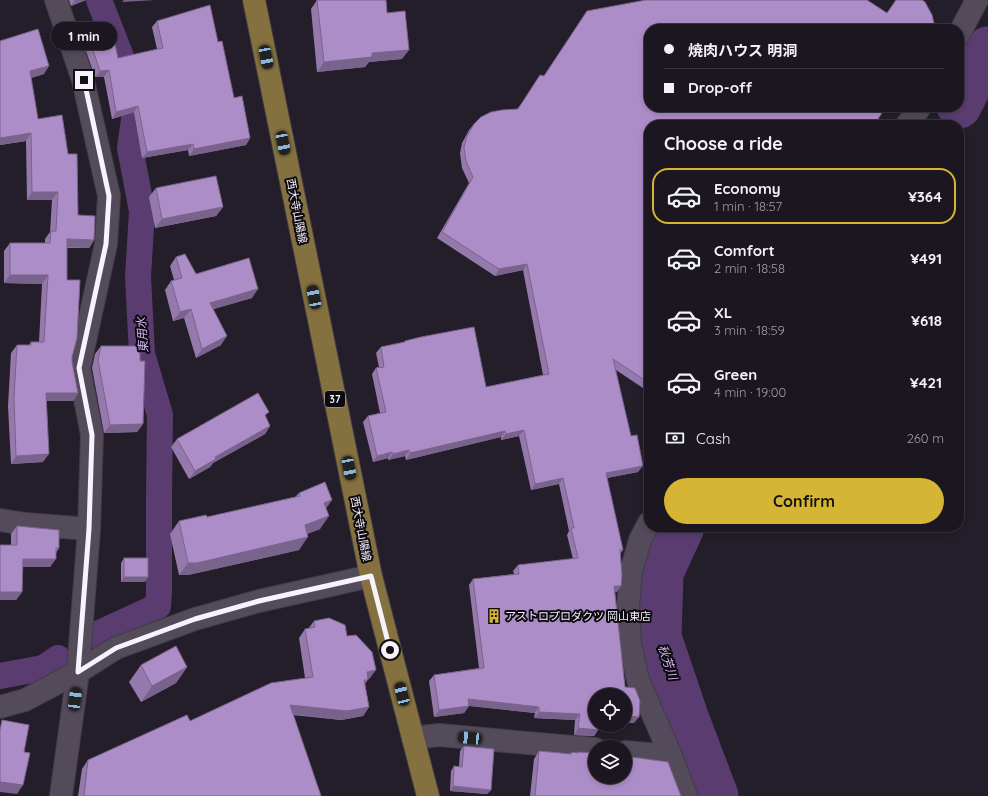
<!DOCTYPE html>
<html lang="en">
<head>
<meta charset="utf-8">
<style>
  :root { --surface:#1b1620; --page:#241f29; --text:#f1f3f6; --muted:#a09fa5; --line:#39353e; --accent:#d6b534 }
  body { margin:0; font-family:Quicksand,"Noto Sans JP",sans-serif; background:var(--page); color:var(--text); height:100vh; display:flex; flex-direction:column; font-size:15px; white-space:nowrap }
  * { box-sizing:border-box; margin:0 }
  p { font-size:13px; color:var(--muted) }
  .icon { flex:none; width:22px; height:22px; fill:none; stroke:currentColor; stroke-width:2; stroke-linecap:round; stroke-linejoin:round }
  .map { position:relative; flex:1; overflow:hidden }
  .details { position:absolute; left:644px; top:120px; width:320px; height:412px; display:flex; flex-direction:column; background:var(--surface); border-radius:16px; box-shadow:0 2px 6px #0003,0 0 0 1px var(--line) }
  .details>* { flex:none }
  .hud { position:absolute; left:644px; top:24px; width:320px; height:88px; border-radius:16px; box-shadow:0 2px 6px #0003,0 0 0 1px var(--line); display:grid; align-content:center; height:88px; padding:0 20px; background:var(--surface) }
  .buttons { position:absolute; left:588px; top:688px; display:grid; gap:8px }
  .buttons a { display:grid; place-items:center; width:44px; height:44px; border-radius:50%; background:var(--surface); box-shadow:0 2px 6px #0003,0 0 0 1px var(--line); font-size:20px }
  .end { position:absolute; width:18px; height:18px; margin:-9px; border:5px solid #f7f2fb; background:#111; box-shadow:0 0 0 2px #111 }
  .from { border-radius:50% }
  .bubble { position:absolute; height:28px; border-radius:14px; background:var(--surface); box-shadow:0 2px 6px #0003,0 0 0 1px var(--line); font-size:13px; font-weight:800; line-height:28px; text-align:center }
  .car { position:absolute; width:12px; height:24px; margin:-12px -6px; border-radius:5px; box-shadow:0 0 3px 1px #0007; background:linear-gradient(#222 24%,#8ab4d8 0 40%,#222 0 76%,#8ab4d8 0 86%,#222 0) }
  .hud b { display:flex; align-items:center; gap:14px; height:38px; font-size:15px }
  .hud b+b { border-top:1px solid var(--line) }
  .hud i { width:10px; height:10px; background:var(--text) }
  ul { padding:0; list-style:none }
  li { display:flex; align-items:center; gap:12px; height:56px; margin:0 8px 6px; padding:0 12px; border:2px solid transparent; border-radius:16px }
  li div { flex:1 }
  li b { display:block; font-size:15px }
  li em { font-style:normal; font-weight:800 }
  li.active { border-color:var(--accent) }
  li>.icon { width:36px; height:36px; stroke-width:1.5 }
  h2 { padding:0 20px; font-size:18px; line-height:48px }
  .pay { display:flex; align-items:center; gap:10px; height:44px; padding:0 20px; font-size:15px }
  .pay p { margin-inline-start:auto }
  .action { display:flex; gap:8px; margin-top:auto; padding:8px 20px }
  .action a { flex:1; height:46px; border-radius:24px; background:var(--accent); color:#111; font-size:16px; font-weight:800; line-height:46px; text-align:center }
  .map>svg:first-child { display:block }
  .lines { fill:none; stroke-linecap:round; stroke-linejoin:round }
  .canal { stroke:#5a3c71; stroke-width:26 }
  .river { stroke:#5a3c71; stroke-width:45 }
  .street-casing { stroke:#413b46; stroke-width:24 }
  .secondary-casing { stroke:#413b46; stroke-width:24 }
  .primary-casing { stroke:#413b46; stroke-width:24 }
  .street { stroke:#534b5a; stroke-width:22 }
  .secondary { stroke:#534b5a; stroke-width:22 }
  .primary { stroke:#84713f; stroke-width:22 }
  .wall { fill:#9579ac }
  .shaded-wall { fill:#79638c }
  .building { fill:#ad8dc8; stroke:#79638c }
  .route { stroke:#f7f2fb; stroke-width:5 }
  .labels { text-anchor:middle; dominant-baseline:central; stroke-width:4; stroke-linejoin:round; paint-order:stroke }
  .shield { fill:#0c090f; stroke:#b0acb4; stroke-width:1 }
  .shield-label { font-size:10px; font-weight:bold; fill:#f7f2fb }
  .street-label { font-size:11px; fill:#f7f2fb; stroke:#0c090f }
  .poi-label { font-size:11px; fill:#f7f2fb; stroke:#0c090f; text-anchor:start }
  .water-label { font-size:12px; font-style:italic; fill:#d6b3f4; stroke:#0c090f }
</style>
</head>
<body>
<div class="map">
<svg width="988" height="796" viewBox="0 0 988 796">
  <rect width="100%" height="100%" fill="#241e2a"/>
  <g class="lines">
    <g class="canal">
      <polyline points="95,635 158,606 159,592 159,497 160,415 142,354 138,277 142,211 130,148 137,98 99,0"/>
      <polyline points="0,676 43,668 58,658"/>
    </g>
    <g class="river">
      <polyline points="959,106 988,49"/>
      <polyline points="682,527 661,573 659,637 686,717 716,796"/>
    </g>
    <defs>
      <g id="street">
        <polyline points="56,0 83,80 109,196 106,244 79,368 92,435 89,529 78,672 61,796"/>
        <polyline points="959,34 977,0"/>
        <polyline points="907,125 920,107"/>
        <polyline points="0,520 26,524 89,529"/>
        <polyline points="649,523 640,540 631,572 628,607 630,644 638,680 671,756 686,796"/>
        <polyline points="0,707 25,700 78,672"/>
        <polyline points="413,738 439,735 595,749"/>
        <polyline points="625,752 671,756"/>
      </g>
      <polyline id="secondary" points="78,672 116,648 195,619 259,601 371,576"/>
      <polyline id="primary" points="254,0 371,576 428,796"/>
    </defs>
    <use href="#street" class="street-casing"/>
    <use href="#secondary" class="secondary-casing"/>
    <use href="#primary" class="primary-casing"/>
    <use href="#street" class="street"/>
    <use href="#secondary" class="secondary"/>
    <use href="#primary" class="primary"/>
  </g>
  <g class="wall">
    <polygon points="69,0 86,0 71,6"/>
    <polygon points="317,0 386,0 387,13 402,59 369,62 365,67 317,72 311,9"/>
    <polygon points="922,0 649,125 649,392 616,370 638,472 607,478 623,550 620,554 617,592 615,592 625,687 634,723 625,722 625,695 595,695 598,730 594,736 574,735 575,720 534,718 535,713 469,706 464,713 434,717 429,681 434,675 479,668 469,585 473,579 514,574 513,571 518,565 573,559 567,535 569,531 559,484 531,490 519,436 501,440 501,437 406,460 405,456 388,460 388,458 373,462 363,422 368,416 380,413 372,374 376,368 379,367 376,353 381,347 404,342 405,341 486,387 543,375 523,270 495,276 437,238 469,183 462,168 460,153 462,143 469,130 474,124 517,109 544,76 887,13"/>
    <polygon points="157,21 218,42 234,98 250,138 246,145 189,156 188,150 142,158 134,112 112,119 104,77 95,77 85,48 90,41 118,58 157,49 152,27"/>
    <polygon points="0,41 44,74 31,78 38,119 68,154 78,215 94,240 89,248 67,248 67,280 72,362 78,393 73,401 46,401 43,462 11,464 8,406 11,353 17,345 29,345 31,342 39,342 42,284 4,283 4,251 10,243 45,243 45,239 50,232 52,200 27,200 26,141 0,145"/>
    <polygon points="156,188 223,207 216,216 155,228 149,197"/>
    <polygon points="176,257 196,274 252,298 213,309 221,345 196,358 184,318 173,321 165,290 171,281 174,280 170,266"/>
    <polygon points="101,346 140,361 143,424 137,432 104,433 92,368 95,354"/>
    <polygon points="266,417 270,426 265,434 213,463 210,467 189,479 171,447 177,439"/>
    <polygon points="299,493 326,509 320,529 307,534 299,550 188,575 179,575 170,534 179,521 207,517 295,497"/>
    <polygon points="17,526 59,548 56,553 50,567 23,567 22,592 16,600 0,600 11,545 11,534"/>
    <polygon points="124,558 145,582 121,582 121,563"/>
    <polygon points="314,621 347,636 370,678 368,679 365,684 369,707 363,716 341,720 293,715 321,796 78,796 82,769 88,760 190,721 305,678 299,638 305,629 308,629"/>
    <polygon points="141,665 187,667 176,683 141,702 129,682"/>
    <polygon points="464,746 491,790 487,794 450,791 451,771 454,766 459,767 460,751"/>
    <polygon points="539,751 570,754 572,752 577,753 578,752 681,796 530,796 534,759"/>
  </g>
  <g class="shaded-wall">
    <polygon points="75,0 86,0 71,6"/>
    <polygon points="124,0 155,0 122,2"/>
    <polygon points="409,50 402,59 369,62 365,67 317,72 324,62 372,53"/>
    <polygon points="49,66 44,74 24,80 30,71"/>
    <polygon points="109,70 104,77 95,77 100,71"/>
    <polygon points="138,106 134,112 112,119 116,112"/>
    <polygon points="31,133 26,141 0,145 0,138"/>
    <polygon points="250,138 246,145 189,156 194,149"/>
    <polygon points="193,144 188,150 142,158 147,152"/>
    <polygon points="32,192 58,192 52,200 27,200"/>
    <polygon points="223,207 216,216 155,228 162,219"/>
    <polygon points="67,239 94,240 89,248 61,247"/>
    <polygon points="527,264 523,270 495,276 499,269"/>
    <polygon points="10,275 48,275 42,284 4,283"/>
    <polygon points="258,289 252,298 204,312 210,303"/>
    <polygon points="191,309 184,318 173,321 180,312"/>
    <polygon points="227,336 221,345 196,358 202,349"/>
    <polygon points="46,393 78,393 73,401 40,401"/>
    <polygon points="143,424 137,432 104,433 110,425"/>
    <polygon points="270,426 265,434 213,463 210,467 189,479 195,471 215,457"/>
    <polygon points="524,430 519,436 501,440 506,434"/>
    <polygon points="505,431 501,437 406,460 410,453"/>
    <polygon points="409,450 405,456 388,460 393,454"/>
    <polygon points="392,452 388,458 373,462 377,456"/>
    <polygon points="49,454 43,462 11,464 16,456"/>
    <polygon points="643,466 638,472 601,479 606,473"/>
    <polygon points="563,478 559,484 531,490 535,484"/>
    <polygon points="332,500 323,513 324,503"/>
    <polygon points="329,516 320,529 296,538 305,525"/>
    <polygon points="308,537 299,550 188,575 179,575 188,563"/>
    <polygon points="23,559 56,559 50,567 17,567"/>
    <polygon points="124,577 148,577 145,582 121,582"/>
    <polygon points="614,586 621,586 617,592 610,593"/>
    <polygon points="0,592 22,592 16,600 0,600"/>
    <polygon points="187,667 176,683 141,702 152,686"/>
    <polygon points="376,670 370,678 360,681 367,672"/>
    <polygon points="468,699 539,707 535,713 463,705"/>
    <polygon points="290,705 369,707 363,716 341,720 284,713"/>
    <polygon points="469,706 464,713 434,717 439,710"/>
    <polygon points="539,712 580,714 575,720 534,718"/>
    <polygon points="627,716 639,717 634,723 625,722 625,717"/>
    <polygon points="578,728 598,730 594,736 574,735"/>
    <polygon points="0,782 23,785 17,794 0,792"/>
    <polygon points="453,786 491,790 487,794 450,791"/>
  </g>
  <g class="building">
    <polygon points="317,0 386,0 387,13 405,11 409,50 372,53 372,57 324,62"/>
    <polygon points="646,0 867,0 887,13 896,0 922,0 925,2 932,15 934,23 933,29 649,29 649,107 886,107 874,125 649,125 649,383 613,359 631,436 637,435 643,466 606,473 623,550 620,550 622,575 621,586 614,586 625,687 635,688 640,701 639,717 627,716 627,718 625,717 625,695 595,695 595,725 598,725 598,730 578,728 580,714 539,712 539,707 468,699 469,706 439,710 434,675 484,668 473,579 519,574 518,565 578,558 571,528 574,528 563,478 535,484 524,430 506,434 505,431 410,453 409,450 393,454 392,452 377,456 368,416 386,412 376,368 384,367 381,347 405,342 405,341 421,337 474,327 486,387 549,374 527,264 499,269 442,232 473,177 466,161 464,147 467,136 474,124 481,117 491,112 502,110 518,109 540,75 544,76 587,11"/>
    <polygon points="210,5 218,42 222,41 234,98 242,96 250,138 194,149 193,144 147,152 138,106 116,112 109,70 100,71 90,41 113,34 118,58 163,48 157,21"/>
    <polygon points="38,29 49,66 30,71 38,119 62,115 68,154 77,154 78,215 95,216 94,240 67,239 67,280 80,280 77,338 72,357 72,362 78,393 46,393 49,454 16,456 14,398 17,345 31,345 31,342 44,342 48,275 10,275 10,243 50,243 51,231 56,231 58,192 32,192 31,133 0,138 0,41"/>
    <polygon points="216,176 223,207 162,219 156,188"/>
    <polygon points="185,254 196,274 249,258 258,289 210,303 227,336 202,349 191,309 180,312 171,281 182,278 176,257"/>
    <polygon points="101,346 140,346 140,361 145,361 143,424 110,425 98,360"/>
    <polygon points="258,393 269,412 265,415 270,426 215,457 216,459 195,471 177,439"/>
    <polygon points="325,482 332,500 324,503 329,516 305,525 308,537 197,563 188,563 179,521 206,515 207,517 300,496 299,493"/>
    <polygon points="17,526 59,530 59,548 56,548 56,559 23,559 22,592 0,592 0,545 17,545"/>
    <rect x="124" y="558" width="24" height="19"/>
    <polygon points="329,618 345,625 347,636 356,635 372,652 376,670 367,672 368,680 364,680 369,707 347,711 290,705 321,796 84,796 88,760 187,715 190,721 271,683 313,677 305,629 315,627 314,621"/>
    <polygon points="176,646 187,667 152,686 141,665"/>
    <polygon points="2,720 29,725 24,752 30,753 23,785 0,782 0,730"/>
    <polygon points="464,746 494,749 491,790 453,786 454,766 462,767"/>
    <polygon points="539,751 571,754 572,752 578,753 578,752 595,753 595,777 625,777 625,756 668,762 681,796 535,796"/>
  </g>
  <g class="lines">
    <polyline class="route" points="84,80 109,196 106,244 79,368 92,435 89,529 78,672 116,648 195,619 259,601 371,576 390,650"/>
  </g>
  <defs>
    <symbol id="building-bare" viewBox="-9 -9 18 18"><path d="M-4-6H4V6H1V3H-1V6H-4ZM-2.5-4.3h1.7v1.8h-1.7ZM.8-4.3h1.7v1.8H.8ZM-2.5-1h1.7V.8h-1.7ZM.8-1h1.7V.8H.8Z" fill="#d6b534" stroke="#0c090f" stroke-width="2.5" paint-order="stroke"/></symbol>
  </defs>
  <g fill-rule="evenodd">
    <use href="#building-bare" x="484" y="606" width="20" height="20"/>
  </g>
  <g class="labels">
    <rect class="shield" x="325" y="391" width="20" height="16" rx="3"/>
    <g class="shield-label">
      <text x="335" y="399">37</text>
    </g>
    <g class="street-label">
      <text transform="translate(297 211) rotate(79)">西大寺山陽線</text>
      <text transform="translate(361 529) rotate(79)">西大寺山陽線</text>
    </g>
    <g class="poi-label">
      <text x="505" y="616">アストロプロダクツ 岡山東店</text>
    </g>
    <g class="water-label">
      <text transform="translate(142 335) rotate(-95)">東用水</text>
      <text transform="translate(668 662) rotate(71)">秋芳川</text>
    </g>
  </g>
</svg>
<div class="buttons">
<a><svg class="icon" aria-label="locate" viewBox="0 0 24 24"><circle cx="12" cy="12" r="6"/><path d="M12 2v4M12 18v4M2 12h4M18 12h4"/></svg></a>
<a><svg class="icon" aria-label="layers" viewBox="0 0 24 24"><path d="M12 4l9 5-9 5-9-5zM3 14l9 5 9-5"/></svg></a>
</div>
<i class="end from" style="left:390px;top:650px"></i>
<i class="end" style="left:84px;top:80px"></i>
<div class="bubble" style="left:51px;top:22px;width:66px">1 min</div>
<i class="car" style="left:266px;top:57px;rotate:169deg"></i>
<i class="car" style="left:283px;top:143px;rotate:169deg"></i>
<i class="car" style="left:314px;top:297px;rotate:349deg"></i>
<i class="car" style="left:349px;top:468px;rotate:169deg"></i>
<i class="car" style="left:402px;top:694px;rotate:346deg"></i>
<i class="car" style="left:75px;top:699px;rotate:7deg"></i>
<i class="car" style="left:470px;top:738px;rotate:275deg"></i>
<div class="hud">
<b><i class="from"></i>焼肉ハウス 明洞</b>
<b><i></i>Drop-off</b>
</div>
<section class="details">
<h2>Choose a ride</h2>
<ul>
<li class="active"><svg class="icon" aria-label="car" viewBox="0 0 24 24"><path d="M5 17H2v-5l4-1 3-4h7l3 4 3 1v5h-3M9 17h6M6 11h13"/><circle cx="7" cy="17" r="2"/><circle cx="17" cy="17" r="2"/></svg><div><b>Economy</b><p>1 min · 18:57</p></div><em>¥364</em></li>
<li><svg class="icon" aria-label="car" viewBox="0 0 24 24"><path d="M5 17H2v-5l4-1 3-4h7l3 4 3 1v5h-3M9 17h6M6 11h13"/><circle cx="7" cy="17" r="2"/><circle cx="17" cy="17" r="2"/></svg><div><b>Comfort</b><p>2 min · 18:58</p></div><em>¥491</em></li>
<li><svg class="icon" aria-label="car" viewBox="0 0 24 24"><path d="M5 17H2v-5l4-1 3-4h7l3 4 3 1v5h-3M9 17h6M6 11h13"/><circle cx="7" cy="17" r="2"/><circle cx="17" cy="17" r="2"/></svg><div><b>XL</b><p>3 min · 18:59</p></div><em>¥618</em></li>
<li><svg class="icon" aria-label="car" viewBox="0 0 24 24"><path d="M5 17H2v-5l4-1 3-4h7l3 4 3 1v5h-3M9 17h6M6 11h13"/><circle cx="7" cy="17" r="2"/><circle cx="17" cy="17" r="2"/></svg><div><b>Green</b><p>4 min · 19:00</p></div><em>¥421</em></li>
</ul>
<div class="pay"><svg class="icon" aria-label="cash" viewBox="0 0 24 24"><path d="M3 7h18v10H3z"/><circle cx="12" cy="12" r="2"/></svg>Cash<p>260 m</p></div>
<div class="action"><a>Confirm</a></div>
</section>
</div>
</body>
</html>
